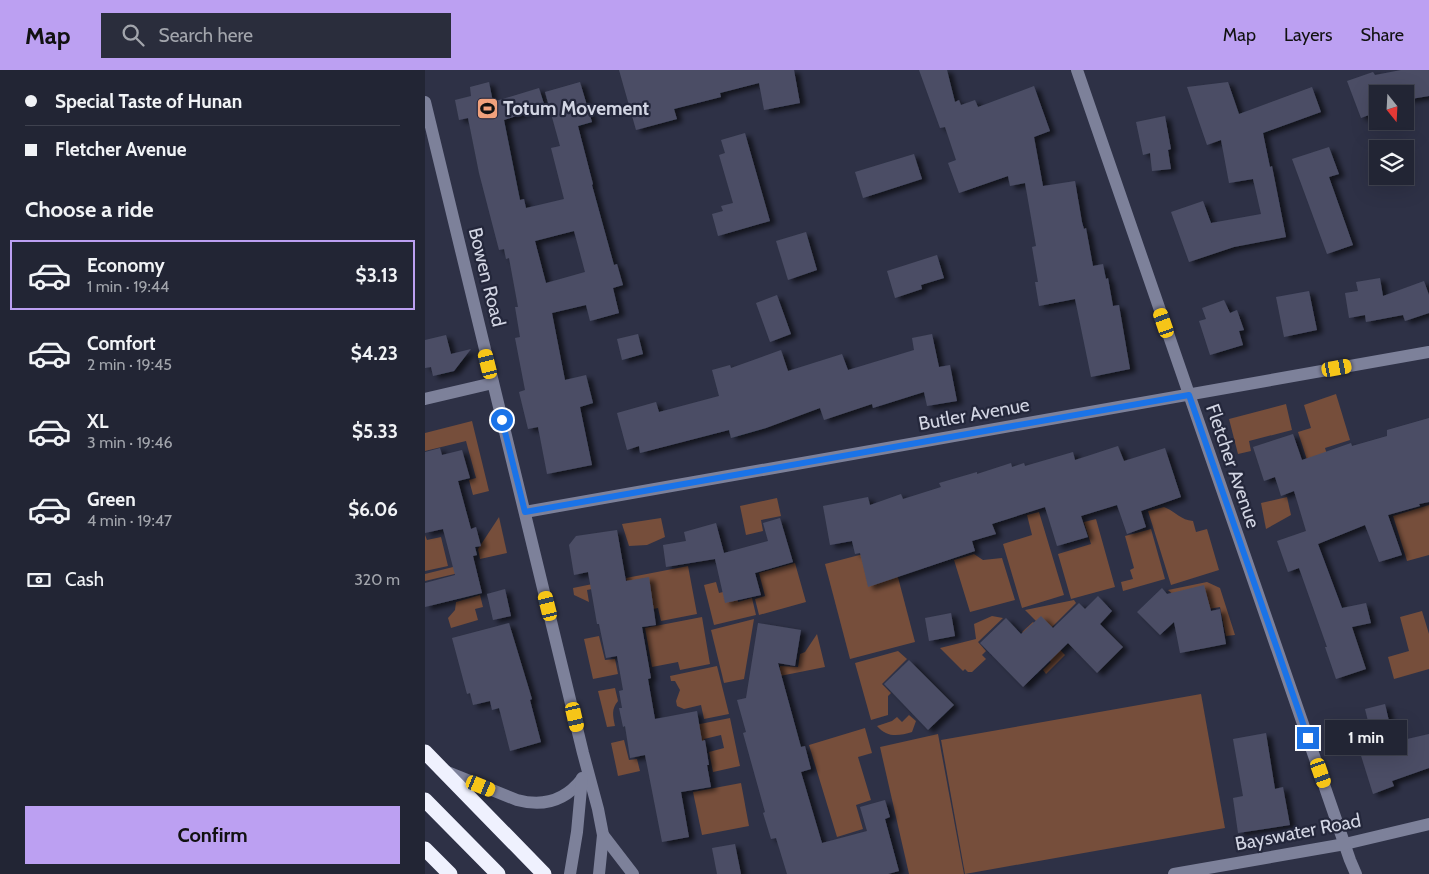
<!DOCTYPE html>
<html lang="en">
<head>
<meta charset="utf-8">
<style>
  :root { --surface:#222534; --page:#2a2d3c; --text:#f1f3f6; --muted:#a2a5ac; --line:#3f424f; --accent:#bca0f2 }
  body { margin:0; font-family:Cabin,sans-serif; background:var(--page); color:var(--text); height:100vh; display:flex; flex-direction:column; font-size:19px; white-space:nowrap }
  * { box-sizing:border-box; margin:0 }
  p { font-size:16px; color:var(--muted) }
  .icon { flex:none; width:28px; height:28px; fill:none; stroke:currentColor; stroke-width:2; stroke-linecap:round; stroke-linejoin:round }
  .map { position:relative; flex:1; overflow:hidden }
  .drawer { display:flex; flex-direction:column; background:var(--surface); width:425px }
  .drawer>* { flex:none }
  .banner { display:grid; align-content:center; height:110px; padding:0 25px; background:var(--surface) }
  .needle { width:32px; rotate:162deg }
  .tools { position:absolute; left:944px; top:15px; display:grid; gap:10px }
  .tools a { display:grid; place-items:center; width:45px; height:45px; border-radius:0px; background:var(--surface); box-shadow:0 5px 20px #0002,0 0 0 1px var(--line); font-size:25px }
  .end { position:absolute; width:22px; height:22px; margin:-11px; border:6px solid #1a73e8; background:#fff; box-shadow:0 0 0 2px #fff }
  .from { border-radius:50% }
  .bubble { position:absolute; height:35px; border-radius:0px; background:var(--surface); box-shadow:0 5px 20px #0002,0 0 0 1px var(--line); font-size:16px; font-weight:700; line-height:35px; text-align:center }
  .car { position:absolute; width:15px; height:30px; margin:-15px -8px; border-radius:6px; box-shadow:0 0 4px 1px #0007; background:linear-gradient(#f5c518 24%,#345 0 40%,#f5c518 0 76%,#345 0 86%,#f5c518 0) }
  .banner b { display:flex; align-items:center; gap:18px; height:48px; font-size:19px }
  .banner b+b { border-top:1px solid var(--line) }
  .banner i { width:12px; height:12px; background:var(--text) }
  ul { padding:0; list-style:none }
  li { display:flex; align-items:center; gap:15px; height:70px; margin:0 10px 8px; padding:0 15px; border:2px solid transparent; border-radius:0px }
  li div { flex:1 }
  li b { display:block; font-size:19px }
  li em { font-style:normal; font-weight:700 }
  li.on { border-color:var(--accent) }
  li>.icon { width:45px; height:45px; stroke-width:1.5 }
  h2 { padding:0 25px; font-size:22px; line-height:60px }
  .pay { display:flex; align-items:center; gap:12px; height:55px; padding:0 25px; font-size:19px }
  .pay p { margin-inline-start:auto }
  .action { display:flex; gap:10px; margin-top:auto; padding:10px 25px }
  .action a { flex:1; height:58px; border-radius:0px; background:var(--accent); color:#111; font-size:20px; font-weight:700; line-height:58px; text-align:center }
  header { display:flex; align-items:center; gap:30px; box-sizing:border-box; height:70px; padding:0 25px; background:var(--accent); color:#111 }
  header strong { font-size:24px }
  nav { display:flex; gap:28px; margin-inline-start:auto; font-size:18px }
  .search { width:350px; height:45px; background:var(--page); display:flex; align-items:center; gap:12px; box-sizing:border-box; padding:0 18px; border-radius:0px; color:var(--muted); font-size:19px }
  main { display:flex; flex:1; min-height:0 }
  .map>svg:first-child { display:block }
  .green { fill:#764e3b }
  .building { fill:#4b4e65; fill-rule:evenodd; filter:url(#shadow) }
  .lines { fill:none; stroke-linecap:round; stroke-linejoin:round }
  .minor { stroke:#7d819a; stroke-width:12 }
  .highway { stroke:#eff1fe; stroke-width:15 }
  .route { stroke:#1a73e8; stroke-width:6 }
  .labels { text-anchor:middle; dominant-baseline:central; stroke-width:4.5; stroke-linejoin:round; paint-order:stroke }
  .poi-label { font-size:19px; font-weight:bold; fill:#d2d5e3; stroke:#24273b; text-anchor:start }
  .street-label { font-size:19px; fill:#d2d5e3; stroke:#24273b }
</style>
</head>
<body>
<header>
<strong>Map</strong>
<div class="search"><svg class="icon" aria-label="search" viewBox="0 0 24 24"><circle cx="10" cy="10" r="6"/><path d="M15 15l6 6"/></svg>Search here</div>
<nav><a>Map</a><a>Layers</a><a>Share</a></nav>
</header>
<main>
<section class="drawer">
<div class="banner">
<b><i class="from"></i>Special Taste of Hunan</b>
<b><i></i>Fletcher Avenue</b>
</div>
<h2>Choose a ride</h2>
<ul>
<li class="on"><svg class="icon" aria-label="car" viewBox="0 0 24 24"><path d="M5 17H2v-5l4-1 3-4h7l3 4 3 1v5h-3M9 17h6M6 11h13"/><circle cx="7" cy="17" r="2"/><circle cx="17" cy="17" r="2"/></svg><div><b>Economy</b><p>1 min · 19:44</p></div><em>$3.13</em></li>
<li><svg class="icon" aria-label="car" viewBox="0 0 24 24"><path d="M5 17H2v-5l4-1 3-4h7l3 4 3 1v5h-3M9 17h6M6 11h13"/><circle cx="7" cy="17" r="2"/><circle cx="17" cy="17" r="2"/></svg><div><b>Comfort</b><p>2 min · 19:45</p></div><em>$4.23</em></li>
<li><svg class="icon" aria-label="car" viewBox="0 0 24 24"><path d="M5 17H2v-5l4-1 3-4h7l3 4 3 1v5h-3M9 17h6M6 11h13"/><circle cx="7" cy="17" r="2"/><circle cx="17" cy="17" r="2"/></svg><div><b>XL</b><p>3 min · 19:46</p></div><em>$5.33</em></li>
<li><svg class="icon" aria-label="car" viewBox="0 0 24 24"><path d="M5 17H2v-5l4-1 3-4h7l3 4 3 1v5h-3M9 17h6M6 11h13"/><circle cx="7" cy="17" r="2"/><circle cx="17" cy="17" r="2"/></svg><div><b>Green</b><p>4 min · 19:47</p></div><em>$6.06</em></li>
</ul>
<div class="pay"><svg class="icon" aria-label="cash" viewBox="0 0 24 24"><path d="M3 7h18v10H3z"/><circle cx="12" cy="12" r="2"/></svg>Cash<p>320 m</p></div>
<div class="action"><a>Confirm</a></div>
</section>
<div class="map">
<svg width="1004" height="804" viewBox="0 0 1004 804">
  <defs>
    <filter id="shadow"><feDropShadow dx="5.5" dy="3" stdDeviation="2.5" flood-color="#0009"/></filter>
  </defs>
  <rect width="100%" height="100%" fill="#2e3146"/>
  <g class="green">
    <polygon points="911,324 925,370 900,378 921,443 901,449 873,362 886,358 879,335"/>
    <polygon points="861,334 867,360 824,371 826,381 813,384 804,349"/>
    <polygon points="47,351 64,421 48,425 44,410 51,408 41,371 0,381 0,363"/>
    <polygon points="862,427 866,445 841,459 836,433"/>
    <polygon points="352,428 356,446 336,450 338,461 321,465 315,436"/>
    <polygon points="1004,435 1004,485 982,491 968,446"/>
    <path d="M739 437C750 441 755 450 768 451L771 462 782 459 794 500 746 515 723 441Z"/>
    <polygon points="614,442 639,525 597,538 578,474 607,465 602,445"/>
    <polygon points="74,447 82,483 55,489 53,479"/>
    <polygon points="236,448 240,467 222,475 204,476 197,454"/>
    <polygon points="671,449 690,517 646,529 633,484 666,474 659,452"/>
    <polygon points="726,459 740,509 698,521 696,512 708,509 705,500 709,498 700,466"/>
    <polygon points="0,465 2,470 16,467 23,496 0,501"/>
    <polygon points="465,477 490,572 425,589 400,494"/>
    <polygon points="549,484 558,490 577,488 590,530 545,542 529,490"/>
    <polygon points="44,493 46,500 0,511 0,504"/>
    <polygon points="370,493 381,532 334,545 330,529 340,526 334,503"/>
    <polygon points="263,496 272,544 236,551 233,538 208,543 201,508"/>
    <polygon points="197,508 198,513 162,520 164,532 149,525 148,518"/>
    <polygon points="291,512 294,523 310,519 313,532 327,528 331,545 289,555 279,515"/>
    <polygon points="782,512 795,518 810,565 801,566 795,537 767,542 743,520"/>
    <polygon points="55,525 58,537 50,539 53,550 26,558 23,548 30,540 31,532"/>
    <polygon points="649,530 651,533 626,558 631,571 600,540"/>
    <polygon points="997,541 1004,564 1004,599 969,609 963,587 984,581 975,547"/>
    <polygon points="567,546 578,548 553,572 561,581 557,585 561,589 547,602 543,602 540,599 538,601 515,578 551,569 549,554"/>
    <polygon points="277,547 285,594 255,600 253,592 227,597 220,558"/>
    <polygon points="329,549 319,609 299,613 286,560"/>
    <polygon points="608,552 640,585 621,604 618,600 626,592 597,562"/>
    <polygon points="392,564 400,597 355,606 355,596 373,597 375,584 380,582"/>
    <polygon points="174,566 180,590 190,589 193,604 168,609 159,569"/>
    <polygon points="473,581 482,589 457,614 466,623 463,626 463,645 446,650 430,593"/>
    <polygon points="292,596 304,644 279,649 276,635 259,639 252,636 251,631 255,620 250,611 246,611 245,606"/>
    <path d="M190 618 193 631C186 639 188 646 190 656L182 657 173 621Z"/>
    <polygon points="776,624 800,758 540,804 516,670"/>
    <path d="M484 645 491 651 487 662C474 666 462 668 452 656L467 651 472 647 477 652Z"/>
    <polygon points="305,648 315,696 288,702 284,682 299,678 296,665 279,669 282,681 255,658"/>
    <polygon points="440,658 447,683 433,687 446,730 431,735 438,759 412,767 384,675"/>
    <polygon points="513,664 539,804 484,804 455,677"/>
    <polygon points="199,670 204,690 212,689 215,701 193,706 186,673"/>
    <polygon points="316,713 324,756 277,765 268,722"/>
  </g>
  <g class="building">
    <polygon points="194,0 369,0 375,33 339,40 334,13 295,23 296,27 249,39 252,49 211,60"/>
    <polygon points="494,0 522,0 530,32 534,30 536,35 550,30 553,37 609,16 625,61 609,67 618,116 650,111 657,152 659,159 661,158 668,196 678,194 681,209 683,208 688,236 694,235 705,299 666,307 650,229 614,236 610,212 613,212 607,177 611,176 600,113 585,116 583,106 534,123 523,93 531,90 520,57 515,58"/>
    <polygon points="976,0 1004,0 1004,26 980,30 980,24 952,24 952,42 936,48 922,11 948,2 950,5"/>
    <path d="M64 12 68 32 114 18 120 37 79 50 95 130 99 129 101 138 139 129 126 78 135 76 120 22 155 12 167 52 153 56 168 114 167 115 189 195 192 194 198 215 188 218 194 243 165 251 161 235 127 243 140 310 161 305 168 333 155 337 167 395 122 404 113 357 103 359 94 322 100 320 90 268 95 267 90 237H93L84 188 81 189 79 179 74 180 54 103 43 48 34 50 30 30 46 26 45 17ZM149 161 160 202 121 213 110 171Z"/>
    <polygon points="803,12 814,44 887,17 896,42 838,63 845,97 847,96 861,167 809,177 764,192 746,142 778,131 786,153 836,144 828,109 804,113 796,70 782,75 762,17"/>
    <polygon points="740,46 746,79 743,80 746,99 727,101 725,83 718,85 711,52"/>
    <polygon points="320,63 345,151 293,166 287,144 298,141 296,136 308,133 294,85 300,83 296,70"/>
    <polygon points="904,77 914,104 904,107 928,175 902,184 867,89"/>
    <polygon points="489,84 497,109 438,128 430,102"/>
    <polygon points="381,162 392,200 363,210 351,171"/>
    <polygon points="512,185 519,208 496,215 497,219 470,228 462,201"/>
    <polygon points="955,208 958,226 999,211 1004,225 1004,243 980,251 978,245 941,252 940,245 924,248 920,223 933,221 931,212"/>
    <polygon points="884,221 892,260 859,267 851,227"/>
    <polygon points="352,225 366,264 345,272 331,233"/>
    <polygon points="799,230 805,243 812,240 819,260 814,261 818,275 785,285 774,251 781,249 777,238"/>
    <polygon points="213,264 218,284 197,290 192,269"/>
    <polygon points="507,264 514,297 525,295 532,331 502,336 499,322 448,338 447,334 399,350 395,338 341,358 306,368 304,360 215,383 214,376 202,380 192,343 231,332 234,342 294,326 287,300 305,295 306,298 356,280 363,301 417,284 423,300 489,280 487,268"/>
    <polygon points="21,265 26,284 46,279 29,301 8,306 6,297 0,298 0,270"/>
    <polygon points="1004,348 1004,432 994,434 995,436 963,445 977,485 954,492 940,455 893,474 917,538 941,533 946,553 927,557 941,599 911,609 900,577 902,577 874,498 863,502 852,471 881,461 869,421 856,426 850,407 839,411 828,377 868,364 877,390 926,373 927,376 962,366 962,360"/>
    <polygon points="693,376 699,391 740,378 756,427 716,441 721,457 702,464 692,435 656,446 663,467 632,476 620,437 567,454 571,464 547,471 550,481 443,517 435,483 430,484 427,471 405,475 398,436 443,427 445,435 476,424 478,429 516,417 514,413 552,402 552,404 586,393 587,397 599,393 600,396 648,382 650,390"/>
    <polygon points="15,378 17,385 37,380 45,408 33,411 46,459 51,457 56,476 50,477 52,485 48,486 57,523 0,537 0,513 30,505 18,459 0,463 0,382"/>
    <polygon points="355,448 368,492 330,503 336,525 300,533 290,489 241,497 238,475 261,471 259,462 291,453 299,483 343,471 338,453"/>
    <polygon points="192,460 201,511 224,507 231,555 217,557 226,608 223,609 230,649 272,641 277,671 280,670 284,695 282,695 286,717 256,722 264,767 237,772 220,685 205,688 200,656 198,657 194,638 197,638 194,621 198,620 192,586 181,588 174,554 172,554 163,502 149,505 144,475 151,466"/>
    <polygon points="779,515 786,541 795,539 801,574 755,583 749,552 735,565 712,542 737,518 742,524"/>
    <polygon points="80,519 86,546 68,550 62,524"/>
    <polygon points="673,526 687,541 675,554 698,577 672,603 643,573 598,617 555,573 581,548 596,564 616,546 628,558 654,533 660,539"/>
    <polygon points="526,543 530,566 504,571 500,548"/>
    <polygon points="84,553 107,629 105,630 116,672 85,681 74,638 67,640 65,631 48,635 45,623 42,624 27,568"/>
    <polygon points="333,553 376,560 370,596 353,593 376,677 380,676 386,699 376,702 397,773 442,761 435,737 460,730 465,747 460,749 474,801 463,804 362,804 351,768 346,769 338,743 340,742 318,663 321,662 312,630 321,628"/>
    <polygon points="484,590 529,635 503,660 459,614"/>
    <polygon points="960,634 969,672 1004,664 1004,698 967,711 969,716 948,724 933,676 948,671 940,639"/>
    <polygon points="841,663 850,719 858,717 865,755 813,763 808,728 818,726 808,669"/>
    <polygon points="310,774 316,804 292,804 287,778"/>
  </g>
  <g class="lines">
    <g class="minor">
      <polyline points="652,0 925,790 931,804"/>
      <polyline points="0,32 158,683 173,739 178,765 174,804"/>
      <polyline points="0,329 68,313"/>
      <polyline points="100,442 1004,282"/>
      <path d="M20 701 92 730C118 737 140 731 157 709"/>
      <polyline points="178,765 208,804"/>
      <polyline points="145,804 152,762 157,708"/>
      <polyline points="749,804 920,774 1004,754"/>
    </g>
    <g class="highway">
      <polyline points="0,682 119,804"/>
      <polyline points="0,730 73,804"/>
      <polyline points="0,779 25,804"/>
    </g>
  </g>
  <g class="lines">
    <polyline class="route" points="77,350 100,442 764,325 883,668"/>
  </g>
  <defs>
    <symbol id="stadium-square" viewBox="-11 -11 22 22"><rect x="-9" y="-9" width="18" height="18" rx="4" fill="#f1a17c" stroke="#24273b"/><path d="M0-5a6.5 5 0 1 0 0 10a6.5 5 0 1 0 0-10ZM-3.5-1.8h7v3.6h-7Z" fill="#111"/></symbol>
  </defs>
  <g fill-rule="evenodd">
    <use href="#stadium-square" x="50" y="26" width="25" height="25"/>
  </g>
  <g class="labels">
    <g class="poi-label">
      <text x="78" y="38">Totum Movement</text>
    </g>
    <g class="street-label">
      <text transform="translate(62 207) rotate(76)">Bowen Road</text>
      <text transform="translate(549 344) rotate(-10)">Butler Avenue</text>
      <text transform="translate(808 396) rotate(71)">Fletcher Avenue</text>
      <text transform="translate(873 762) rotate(-11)">Bayswater Road</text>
    </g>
  </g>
</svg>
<div class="tools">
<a><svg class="needle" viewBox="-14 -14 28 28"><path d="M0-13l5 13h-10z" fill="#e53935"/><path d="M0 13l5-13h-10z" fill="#a2a5ac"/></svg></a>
<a><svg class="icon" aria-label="layers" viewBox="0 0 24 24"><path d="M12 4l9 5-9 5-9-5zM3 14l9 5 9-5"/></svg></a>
</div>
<i class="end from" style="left:77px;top:350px"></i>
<i class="end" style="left:883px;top:668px"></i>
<div class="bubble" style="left:900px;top:650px;width:82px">1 min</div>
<i class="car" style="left:739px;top:253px;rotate:341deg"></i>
<i class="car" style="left:63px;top:294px;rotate:346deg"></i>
<i class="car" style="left:912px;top:298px;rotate:80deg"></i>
<i class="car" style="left:123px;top:536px;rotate:346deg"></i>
<i class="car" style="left:150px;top:647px;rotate:167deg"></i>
<i class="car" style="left:896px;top:703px;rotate:161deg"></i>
<i class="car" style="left:56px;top:716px;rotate:112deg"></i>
</div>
</main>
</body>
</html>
